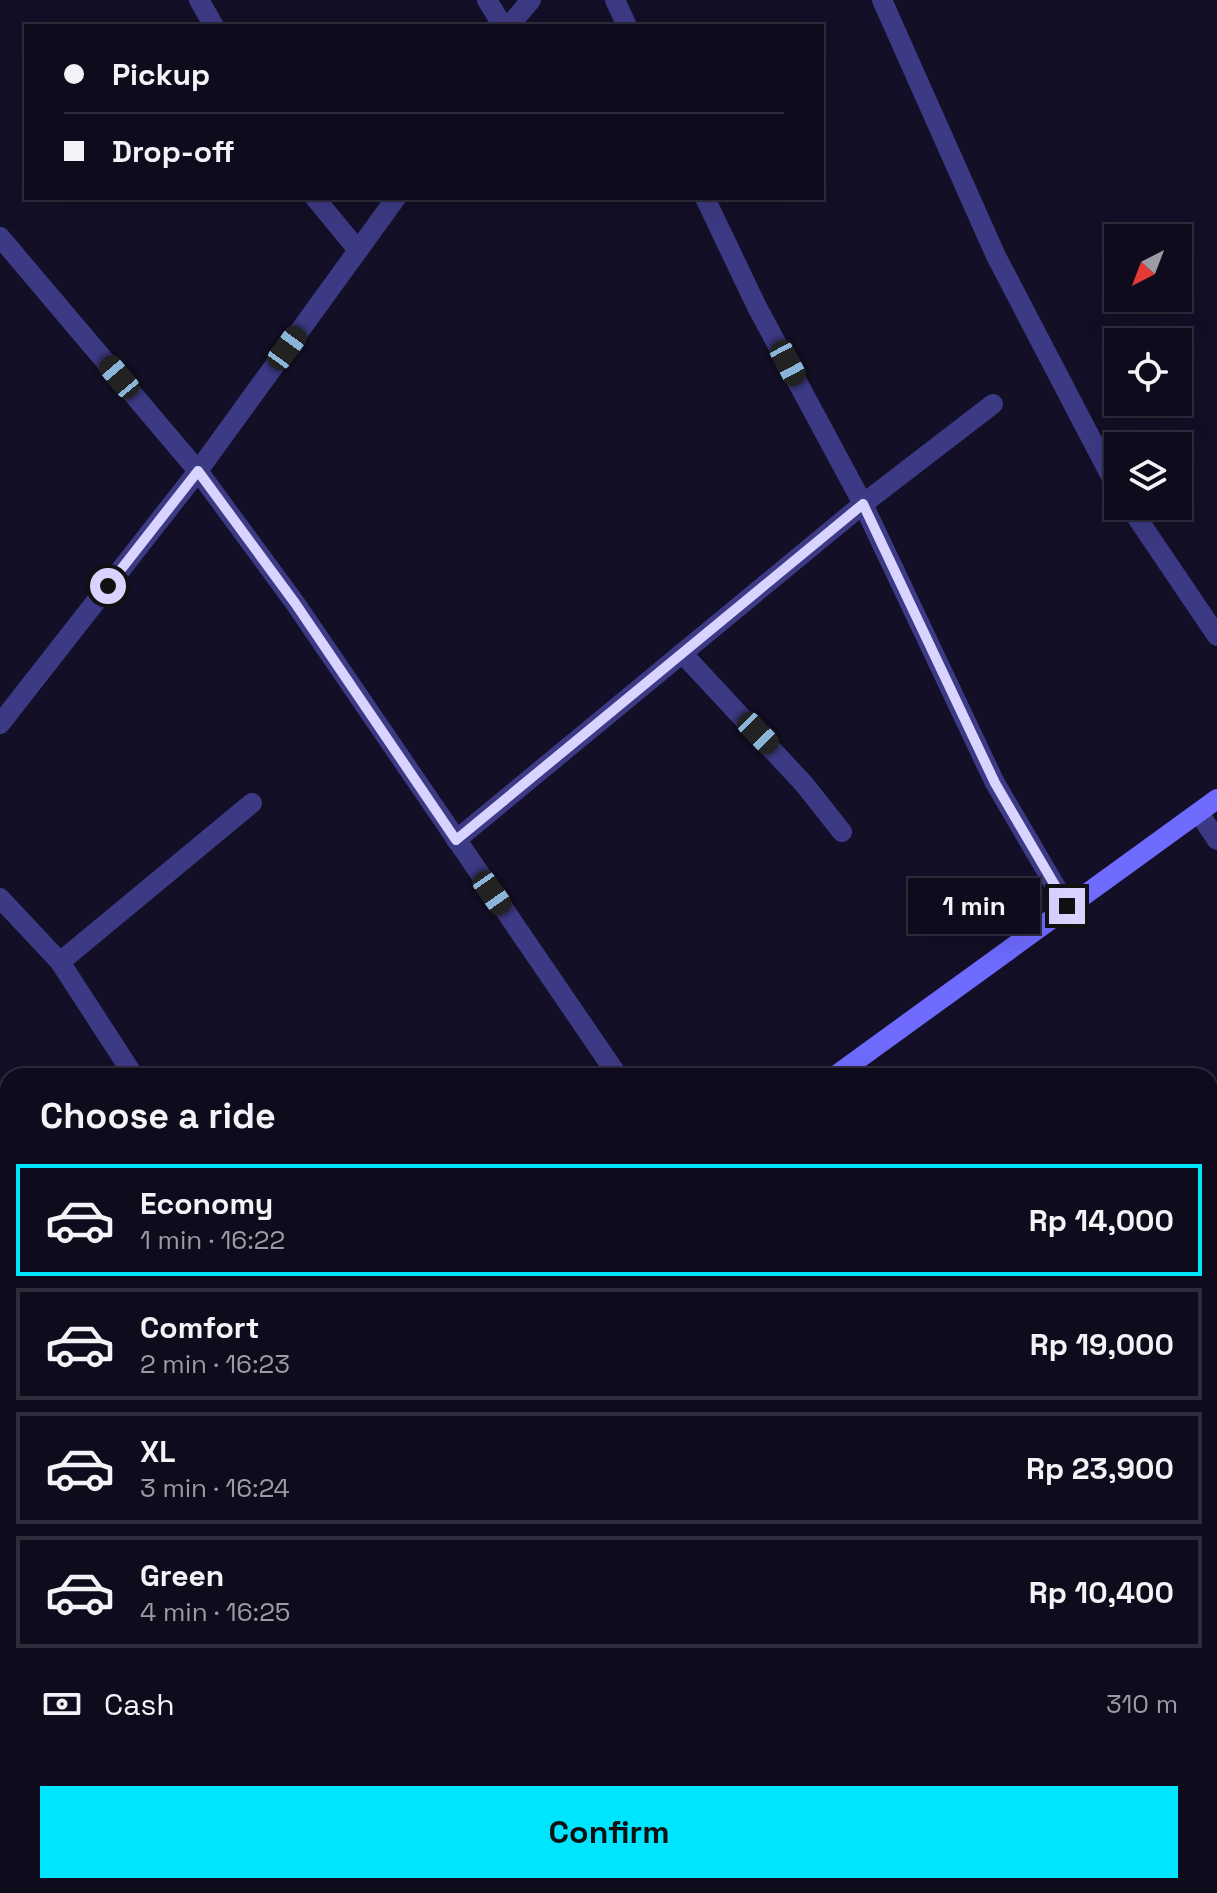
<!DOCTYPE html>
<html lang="en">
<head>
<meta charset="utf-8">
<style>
  :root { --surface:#0e0b1c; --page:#1c1929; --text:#f1f3f6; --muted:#9b9ba3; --line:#2e2b3b; --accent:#00e5ff }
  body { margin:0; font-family:"Space Grotesk",sans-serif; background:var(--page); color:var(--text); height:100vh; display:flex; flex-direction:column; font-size:30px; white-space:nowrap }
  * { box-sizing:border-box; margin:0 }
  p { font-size:26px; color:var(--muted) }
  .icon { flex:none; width:44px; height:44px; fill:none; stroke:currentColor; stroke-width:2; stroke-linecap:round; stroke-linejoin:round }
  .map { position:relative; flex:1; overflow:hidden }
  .drawer { position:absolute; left:0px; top:1068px; width:1218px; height:826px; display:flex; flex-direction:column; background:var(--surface); border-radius:24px 24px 0 0; box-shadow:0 8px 32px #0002,0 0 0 2px var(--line) }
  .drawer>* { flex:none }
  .guide { position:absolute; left:24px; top:24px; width:800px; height:176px; border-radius:0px; box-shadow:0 8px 32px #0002,0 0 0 2px var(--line); display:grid; align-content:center; height:176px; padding:0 40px; background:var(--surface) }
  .needle { width:52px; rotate:222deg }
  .tools { position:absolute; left:1104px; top:224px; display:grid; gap:16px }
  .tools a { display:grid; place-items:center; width:88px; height:88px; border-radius:0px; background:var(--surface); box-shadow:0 8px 32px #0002,0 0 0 2px var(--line); font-size:40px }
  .end { position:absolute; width:36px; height:36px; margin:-18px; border:10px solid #d9d4ff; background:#111; box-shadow:0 0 0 4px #111 }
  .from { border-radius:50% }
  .bubble { position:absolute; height:56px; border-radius:0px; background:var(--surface); box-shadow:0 8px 32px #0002,0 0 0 2px var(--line); font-size:26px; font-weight:800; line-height:56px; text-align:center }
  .car { position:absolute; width:24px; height:48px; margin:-24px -12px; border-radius:10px; box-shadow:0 0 6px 2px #0007; background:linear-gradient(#222 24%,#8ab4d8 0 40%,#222 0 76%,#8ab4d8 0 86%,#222 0) }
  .guide b { display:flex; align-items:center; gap:28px; height:76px; font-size:30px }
  .guide b+b { border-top:2px solid var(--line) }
  .guide i { width:20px; height:20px; background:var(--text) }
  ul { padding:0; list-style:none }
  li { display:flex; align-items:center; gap:24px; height:112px; margin:0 16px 12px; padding:0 24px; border:4px solid var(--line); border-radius:0px }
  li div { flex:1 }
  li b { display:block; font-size:30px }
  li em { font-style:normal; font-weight:800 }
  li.on { border-color:var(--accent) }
  li>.icon { width:72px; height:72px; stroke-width:1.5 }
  h2 { padding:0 40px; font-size:36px; line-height:96px }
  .pay { display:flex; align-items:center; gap:20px; height:88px; padding:0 40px; font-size:30px }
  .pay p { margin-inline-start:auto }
  .action { display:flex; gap:16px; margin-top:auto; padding:16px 40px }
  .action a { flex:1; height:92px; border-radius:0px; background:var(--accent); color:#111; font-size:32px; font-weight:800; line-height:92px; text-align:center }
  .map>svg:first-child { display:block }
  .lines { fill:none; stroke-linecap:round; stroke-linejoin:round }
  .street { stroke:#3d3a85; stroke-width:20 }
  .secondary { stroke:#6f6bff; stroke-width:20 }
  .route { stroke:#d9d4ff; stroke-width:10 }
</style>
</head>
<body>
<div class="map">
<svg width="1217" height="1893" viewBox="0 0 1217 1893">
  <rect width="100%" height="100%" fill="#130f26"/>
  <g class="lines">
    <g class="street">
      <polyline points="199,0 214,26"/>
      <polyline points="487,0 503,26"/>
      <polyline points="615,0 627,26"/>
      <polyline points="882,0 996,256 1118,490"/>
      <polyline points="509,26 531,0"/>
      <polyline points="315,198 358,250"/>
      <polyline points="705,198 757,307 863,504 995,783 1067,906"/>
      <polyline points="0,237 198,471 295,603 618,1076"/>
      <polyline points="1129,506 1217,636"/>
      <polyline points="682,653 804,784 842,832"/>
      <polyline points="0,724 198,471 396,198"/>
      <polyline points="1199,813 1217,840"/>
      <polyline points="456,840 863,504 993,404"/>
      <polyline points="0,898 60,962 134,1076"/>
      <polyline points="60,962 252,803"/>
      <polyline points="0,1313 8,1327"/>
      <polyline points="1210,1334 1217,1328"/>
      <polyline points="0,1614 8,1627"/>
      <polyline points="292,1886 296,1893"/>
      <polyline points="535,1886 538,1893"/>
      <polyline points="1162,1886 1166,1893"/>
      <polyline points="654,1893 678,1886"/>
      <polyline points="1012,1893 1014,1886"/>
    </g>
    <g class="secondary">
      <polyline points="835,1076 1217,799"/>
      <polyline points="0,1655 8,1650"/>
    </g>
  </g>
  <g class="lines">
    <polyline class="route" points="108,586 198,471 295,603 456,840 863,504 995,783 1067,906"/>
  </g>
</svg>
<div class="tools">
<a><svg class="needle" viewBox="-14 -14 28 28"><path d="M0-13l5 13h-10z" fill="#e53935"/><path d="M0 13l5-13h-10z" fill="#9b9ba3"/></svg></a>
<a><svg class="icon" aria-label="locate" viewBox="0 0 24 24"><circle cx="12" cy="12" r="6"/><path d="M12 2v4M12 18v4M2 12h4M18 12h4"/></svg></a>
<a><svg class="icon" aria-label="layers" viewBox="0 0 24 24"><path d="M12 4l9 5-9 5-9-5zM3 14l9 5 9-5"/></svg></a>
</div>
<i class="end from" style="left:108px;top:586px"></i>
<i class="end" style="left:1067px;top:906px"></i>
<div class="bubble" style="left:908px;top:878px;width:132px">1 min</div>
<i class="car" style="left:287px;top:348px;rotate:36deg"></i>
<i class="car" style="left:788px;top:363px;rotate:152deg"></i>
<i class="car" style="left:119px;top:377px;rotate:320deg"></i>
<i class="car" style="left:758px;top:733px;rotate:136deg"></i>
<i class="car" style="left:492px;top:893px;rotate:145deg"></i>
<div class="guide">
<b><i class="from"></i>Pickup</b>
<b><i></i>Drop-off</b>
</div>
<section class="drawer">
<h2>Choose a ride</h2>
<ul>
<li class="on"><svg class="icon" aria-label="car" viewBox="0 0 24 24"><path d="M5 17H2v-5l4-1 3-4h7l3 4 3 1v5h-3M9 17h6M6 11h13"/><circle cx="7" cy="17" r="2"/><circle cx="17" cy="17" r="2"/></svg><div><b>Economy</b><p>1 min · 16:22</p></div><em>Rp 14,000</em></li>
<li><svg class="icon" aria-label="car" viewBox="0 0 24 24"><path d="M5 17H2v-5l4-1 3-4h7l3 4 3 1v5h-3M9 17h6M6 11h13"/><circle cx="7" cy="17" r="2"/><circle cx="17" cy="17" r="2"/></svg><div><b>Comfort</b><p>2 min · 16:23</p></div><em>Rp 19,000</em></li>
<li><svg class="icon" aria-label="car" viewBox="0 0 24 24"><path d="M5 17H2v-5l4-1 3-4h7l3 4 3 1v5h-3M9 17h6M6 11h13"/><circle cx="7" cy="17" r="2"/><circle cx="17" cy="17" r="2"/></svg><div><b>XL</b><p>3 min · 16:24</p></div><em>Rp 23,900</em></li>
<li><svg class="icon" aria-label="car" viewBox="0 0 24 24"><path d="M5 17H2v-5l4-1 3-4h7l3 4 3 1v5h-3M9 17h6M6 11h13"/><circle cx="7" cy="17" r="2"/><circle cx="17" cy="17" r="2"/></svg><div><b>Green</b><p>4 min · 16:25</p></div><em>Rp 10,400</em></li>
</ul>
<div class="pay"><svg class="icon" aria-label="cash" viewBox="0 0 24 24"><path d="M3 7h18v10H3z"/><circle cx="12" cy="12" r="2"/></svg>Cash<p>310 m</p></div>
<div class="action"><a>Confirm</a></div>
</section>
</div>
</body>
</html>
